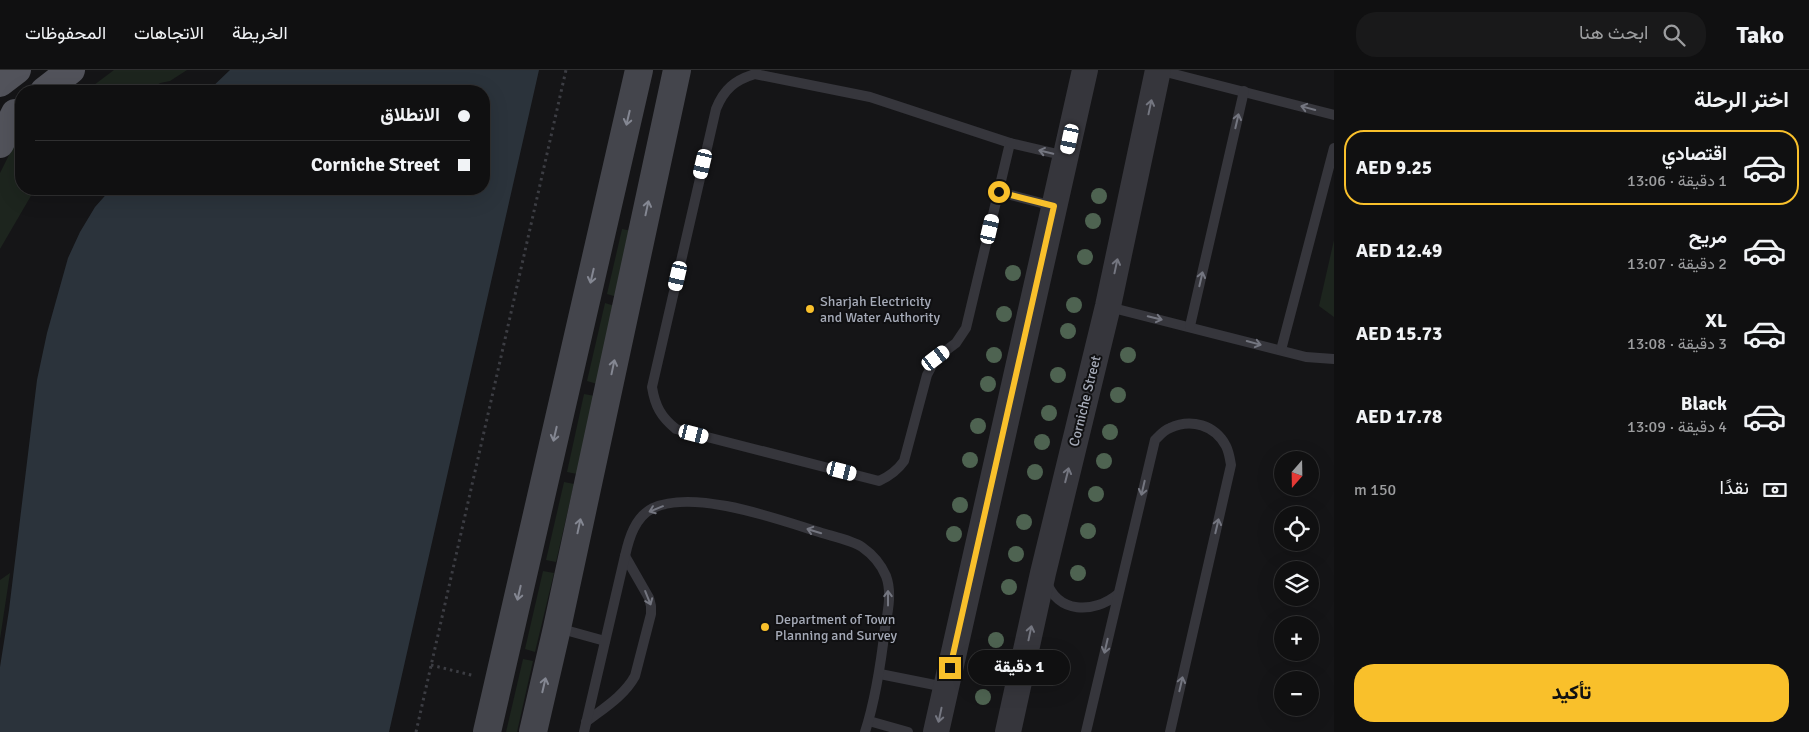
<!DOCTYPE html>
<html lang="ar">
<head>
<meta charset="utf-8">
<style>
  :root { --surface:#101011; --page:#19191a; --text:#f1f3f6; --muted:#9c9d9f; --line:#303031; --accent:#f9c02b }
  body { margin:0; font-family:Signika,Vazirmatn,sans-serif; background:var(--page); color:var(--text); direction:rtl; height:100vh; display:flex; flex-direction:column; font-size:19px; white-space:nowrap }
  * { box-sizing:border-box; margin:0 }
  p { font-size:16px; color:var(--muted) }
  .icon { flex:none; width:28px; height:28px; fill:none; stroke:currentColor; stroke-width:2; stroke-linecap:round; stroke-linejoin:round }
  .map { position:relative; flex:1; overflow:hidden; direction:ltr }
  .details { display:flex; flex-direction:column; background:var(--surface); width:475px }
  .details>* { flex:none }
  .hud { position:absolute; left:15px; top:15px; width:475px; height:110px; border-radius:20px; box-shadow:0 5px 20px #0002,0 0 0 1px var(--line); direction:rtl; display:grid; align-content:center; height:110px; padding:0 20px; background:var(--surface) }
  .needle { width:32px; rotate:200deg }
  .tools { position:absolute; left:1274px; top:381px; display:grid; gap:10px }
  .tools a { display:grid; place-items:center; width:45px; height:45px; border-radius:50%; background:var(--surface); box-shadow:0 5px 20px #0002,0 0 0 1px var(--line); font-size:25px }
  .end { position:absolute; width:22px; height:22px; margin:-11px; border:6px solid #f9c02b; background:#111; box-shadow:0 0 0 2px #111 }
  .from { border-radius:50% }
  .bubble { position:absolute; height:35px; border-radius:18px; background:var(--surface); box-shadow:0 5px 20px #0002,0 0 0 1px var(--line); font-size:16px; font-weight:800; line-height:35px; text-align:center; direction:rtl }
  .car { position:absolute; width:15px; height:30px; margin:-15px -8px; border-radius:6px; box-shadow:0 0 4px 1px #0007; background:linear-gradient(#fff 24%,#345 0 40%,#fff 0 76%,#345 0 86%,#fff 0) }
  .hud b { display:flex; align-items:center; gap:18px; height:48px; font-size:19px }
  .hud b+b { border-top:1px solid var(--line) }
  .hud i { width:12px; height:12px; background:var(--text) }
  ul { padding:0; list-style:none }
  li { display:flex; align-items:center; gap:15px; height:75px; margin:0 10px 8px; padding:0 10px; border:2px solid transparent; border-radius:20px }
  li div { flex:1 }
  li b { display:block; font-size:19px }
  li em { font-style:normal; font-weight:800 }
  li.active { border-color:var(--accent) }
  li>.icon { width:45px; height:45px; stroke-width:1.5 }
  h2 { padding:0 20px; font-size:22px; line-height:60px }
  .pay { display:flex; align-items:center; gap:12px; height:55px; padding:0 20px; font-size:19px }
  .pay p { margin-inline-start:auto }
  .button { display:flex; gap:10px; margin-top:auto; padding:10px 20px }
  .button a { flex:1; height:58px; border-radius:20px; background:var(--accent); color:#111; font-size:20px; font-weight:800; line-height:58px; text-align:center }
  header { display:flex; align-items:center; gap:30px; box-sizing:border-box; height:70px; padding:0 25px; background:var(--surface); border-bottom:1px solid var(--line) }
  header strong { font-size:24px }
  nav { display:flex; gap:28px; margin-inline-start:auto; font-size:18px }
  .search { width:350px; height:45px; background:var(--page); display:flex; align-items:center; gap:12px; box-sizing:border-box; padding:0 18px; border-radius:20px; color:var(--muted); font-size:19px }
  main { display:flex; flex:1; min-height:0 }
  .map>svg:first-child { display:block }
  .green { fill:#1d251e }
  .water { fill:#2b333b }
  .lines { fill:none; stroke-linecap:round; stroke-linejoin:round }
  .path { stroke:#3c3d43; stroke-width:3; stroke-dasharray:2.5 4; stroke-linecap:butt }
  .service { stroke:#36363c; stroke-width:10 }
  .tertiary { stroke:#36363c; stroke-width:26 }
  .secondary { stroke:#44454c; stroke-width:28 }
  .primary { stroke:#52535b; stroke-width:28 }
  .tree { fill:#4e6351 }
  .oneway { stroke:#747680 }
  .oneway2 { stroke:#848792 }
  .route { stroke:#f9c02b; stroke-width:6 }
  .poi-dot { fill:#f9c02b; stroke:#101012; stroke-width:2 }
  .labels { text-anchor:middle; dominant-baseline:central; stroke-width:4; stroke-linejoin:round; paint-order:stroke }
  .poi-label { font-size:14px; fill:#a6abb8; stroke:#101012; text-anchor:start }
  .street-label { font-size:14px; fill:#a6abb8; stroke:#101012 }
</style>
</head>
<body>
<header>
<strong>Tako</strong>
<div class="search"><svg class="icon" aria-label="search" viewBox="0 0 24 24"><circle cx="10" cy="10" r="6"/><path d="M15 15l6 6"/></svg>ابحث هنا</div>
<nav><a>الخريطة</a><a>الاتجاهات</a><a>المحفوظات</a></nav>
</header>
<main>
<section class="details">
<h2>اختر الرحلة</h2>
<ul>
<li class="active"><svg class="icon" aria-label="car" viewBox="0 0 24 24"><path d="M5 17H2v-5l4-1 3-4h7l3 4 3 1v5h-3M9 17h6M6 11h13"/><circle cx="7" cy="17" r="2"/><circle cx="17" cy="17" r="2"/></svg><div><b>اقتصادي</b><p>1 دقيقة · 13:06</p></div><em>AED 9.25</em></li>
<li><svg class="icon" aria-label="car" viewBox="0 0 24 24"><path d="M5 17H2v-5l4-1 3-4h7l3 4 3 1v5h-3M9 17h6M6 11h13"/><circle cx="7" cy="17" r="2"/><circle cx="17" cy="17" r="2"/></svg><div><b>مريح</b><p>2 دقيقة · 13:07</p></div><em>AED 12.49</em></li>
<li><svg class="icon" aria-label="car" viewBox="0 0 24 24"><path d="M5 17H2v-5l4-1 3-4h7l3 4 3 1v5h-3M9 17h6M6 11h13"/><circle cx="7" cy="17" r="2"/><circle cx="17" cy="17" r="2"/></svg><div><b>XL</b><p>3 دقيقة · 13:08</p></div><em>AED 15.73</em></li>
<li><svg class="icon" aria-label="car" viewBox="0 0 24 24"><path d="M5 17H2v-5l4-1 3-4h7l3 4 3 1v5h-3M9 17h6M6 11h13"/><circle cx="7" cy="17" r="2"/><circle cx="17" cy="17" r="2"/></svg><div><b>Black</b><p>4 دقيقة · 13:09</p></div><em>AED 17.78</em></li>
</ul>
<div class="pay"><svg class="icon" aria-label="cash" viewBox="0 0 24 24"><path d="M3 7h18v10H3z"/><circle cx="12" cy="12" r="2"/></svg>نقدًا<p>150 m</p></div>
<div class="button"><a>تأكيد</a></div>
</section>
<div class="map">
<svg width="1334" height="662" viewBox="0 0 1334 662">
  <rect width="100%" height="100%" fill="#151517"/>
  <g class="green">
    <polygon points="114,0 187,0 170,11 160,13 149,21 86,21"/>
    <polygon points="17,69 21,69 21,119 38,119 32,124 0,179 0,103"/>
    <polygon points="622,159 632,161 617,227 607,224"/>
    <polygon points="1334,170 1334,247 1319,236"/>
    <polygon points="605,233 615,236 597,314 587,311"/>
    <polygon points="584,324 595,326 577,404 567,402"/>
    <polygon points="564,412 574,414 556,492 546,490"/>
    <polygon points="543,501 554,503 535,582 525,579"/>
    <polygon points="10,503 0,569 0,510"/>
    <polygon points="523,589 533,591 517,662 506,662"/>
  </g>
  <polygon class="water" points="230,0 539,0 389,662 0,662 0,597 9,540 37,310 47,263 68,188 80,162 95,137 111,119 484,119 484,21 208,21"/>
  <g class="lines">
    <g class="path">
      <polyline points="431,595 475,606"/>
      <polyline points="416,662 566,0"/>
    </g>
    <g class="service">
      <polyline points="1158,0 1334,45"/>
      <path d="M755 4 870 27 1010 73 966 258 956 273 936 288 927 305 904 391C897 401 890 406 879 411L676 359C661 347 655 336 652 317L716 39C724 19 735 10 755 4Z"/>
      <polyline points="1010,73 1066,86"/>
      <polyline points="999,122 1053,136"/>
      <polyline points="1109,237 1306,287 1334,289"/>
      <polyline points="1190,256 1244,21"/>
      <polyline points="1281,280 1334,78"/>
      <path d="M1046 510C1057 544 1094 544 1118 524"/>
      <polyline points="558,558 605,571"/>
      <polyline points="880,604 945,617"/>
      <polyline points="869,651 908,662"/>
      <path d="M586 652C604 638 624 626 635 606L651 544V536L649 528 625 486"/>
      <path d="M584 662 625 486C629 468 635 447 653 438 695 419 777 449 819 462 831 466 852 470 862 477 872 484 881 494 886 506 892 522 888 541 885 558 881 593 876 628 865 662"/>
      <path d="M1086 662 1155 370C1159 366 1164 360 1170 358 1191 348 1215 355 1226 376 1229 382 1230 389 1231 395L1170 662"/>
    </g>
    <g class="tertiary">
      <polyline points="936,662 1085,0"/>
      <polyline points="1008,662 1043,503 1108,236 1158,0"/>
    </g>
    <g class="secondary">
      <polyline points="487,662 639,0"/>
      <polyline points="533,662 557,558 677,0"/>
    </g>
    <g class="primary">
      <polyline points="0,13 17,0"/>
      <polyline points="44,21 71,0"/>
      <polyline points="0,74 15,43"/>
    </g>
  </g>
  <g class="tree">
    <circle cx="1099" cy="126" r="8"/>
    <circle cx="1093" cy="151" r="8"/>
    <circle cx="1085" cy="187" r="8"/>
    <circle cx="1013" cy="203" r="8"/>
    <circle cx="1074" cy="235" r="8"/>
    <circle cx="1004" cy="244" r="8"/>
    <circle cx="1068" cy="261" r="8"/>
    <circle cx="994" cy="285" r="8"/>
    <circle cx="1128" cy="285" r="8"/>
    <circle cx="1058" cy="305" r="8"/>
    <circle cx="988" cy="314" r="8"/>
    <circle cx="1118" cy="325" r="8"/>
    <circle cx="1049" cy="343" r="8"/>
    <circle cx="978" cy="356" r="8"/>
    <circle cx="1110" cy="362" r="8"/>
    <circle cx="1042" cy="372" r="8"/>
    <circle cx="970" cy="390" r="8"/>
    <circle cx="1104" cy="391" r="8"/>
    <circle cx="1035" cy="402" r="8"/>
    <circle cx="1096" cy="424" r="8"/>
    <circle cx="960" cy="435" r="8"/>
    <circle cx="1024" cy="452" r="8"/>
    <circle cx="1088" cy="461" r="8"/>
    <circle cx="954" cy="464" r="8"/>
    <circle cx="1016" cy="484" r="8"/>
    <circle cx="1078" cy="503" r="8"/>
    <circle cx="1009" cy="517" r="8"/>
    <circle cx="996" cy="570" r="8"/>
    <circle cx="991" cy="595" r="8"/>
    <circle cx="1055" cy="605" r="8"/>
    <circle cx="983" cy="627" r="8"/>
  </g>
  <defs><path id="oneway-shaft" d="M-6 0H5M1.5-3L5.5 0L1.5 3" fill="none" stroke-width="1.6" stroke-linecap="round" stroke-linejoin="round" transform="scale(1.25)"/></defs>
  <g class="oneway">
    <use href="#oneway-shaft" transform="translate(1150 37) rotate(-78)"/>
    <use href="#oneway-shaft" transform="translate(1308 38) rotate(-165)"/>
    <use href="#oneway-shaft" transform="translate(1237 51) rotate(-77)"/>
    <use href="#oneway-shaft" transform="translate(1046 82) rotate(-167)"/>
    <use href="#oneway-shaft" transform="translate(1116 196) rotate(-78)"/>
    <use href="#oneway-shaft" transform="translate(1201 209) rotate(-77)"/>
    <use href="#oneway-shaft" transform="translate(1155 248) rotate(14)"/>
    <use href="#oneway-shaft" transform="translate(1254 273) rotate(15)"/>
    <use href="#oneway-shaft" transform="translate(1067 405) rotate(-76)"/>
    <use href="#oneway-shaft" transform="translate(1143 418) rotate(103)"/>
    <use href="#oneway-shaft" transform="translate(656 439) rotate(158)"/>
    <use href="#oneway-shaft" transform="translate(1217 456) rotate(-77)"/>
    <use href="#oneway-shaft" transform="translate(814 461) rotate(-163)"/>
    <use href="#oneway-shaft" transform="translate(648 528) rotate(68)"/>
    <use href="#oneway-shaft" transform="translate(888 528) rotate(-90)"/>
    <use href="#oneway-shaft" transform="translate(1030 563) rotate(-78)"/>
    <use href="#oneway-shaft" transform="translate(1106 576) rotate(103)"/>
    <use href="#oneway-shaft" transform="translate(1181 614) rotate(-77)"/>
    <use href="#oneway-shaft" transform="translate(940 645) rotate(102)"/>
  </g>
  <g class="oneway2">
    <use href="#oneway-shaft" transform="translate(628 48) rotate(103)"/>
    <use href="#oneway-shaft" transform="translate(647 138) rotate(-78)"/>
    <use href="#oneway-shaft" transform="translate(592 206) rotate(103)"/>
    <use href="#oneway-shaft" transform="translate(613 297) rotate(-78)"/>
    <use href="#oneway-shaft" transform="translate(555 364) rotate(103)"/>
    <use href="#oneway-shaft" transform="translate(579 456) rotate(-78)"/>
    <use href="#oneway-shaft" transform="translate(519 523) rotate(103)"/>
    <use href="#oneway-shaft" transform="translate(544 615) rotate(-77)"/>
  </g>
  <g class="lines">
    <polyline class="route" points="950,598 1054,136 999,122"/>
  </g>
  <g class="poi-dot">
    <circle cx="810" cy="239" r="5"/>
    <circle cx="765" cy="557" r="5"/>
  </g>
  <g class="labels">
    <g class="poi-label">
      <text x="820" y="231">Sharjah Electricity<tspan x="820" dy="16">and Water Authority</tspan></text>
      <text x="775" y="549">Department of Town<tspan x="775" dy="16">Planning and Survey</tspan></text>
    </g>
    <g class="street-label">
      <text transform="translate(1085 331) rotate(-76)">Corniche Street</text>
    </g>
  </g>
</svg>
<div class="tools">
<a><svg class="needle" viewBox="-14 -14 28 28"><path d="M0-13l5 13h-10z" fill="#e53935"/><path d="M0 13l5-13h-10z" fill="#9c9d9f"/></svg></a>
<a><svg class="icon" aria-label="locate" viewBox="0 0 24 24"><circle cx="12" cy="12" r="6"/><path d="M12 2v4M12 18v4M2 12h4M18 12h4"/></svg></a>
<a><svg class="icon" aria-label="layers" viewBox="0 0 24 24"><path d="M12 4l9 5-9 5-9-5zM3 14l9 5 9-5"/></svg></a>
<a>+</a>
<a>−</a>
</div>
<i class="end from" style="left:999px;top:122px"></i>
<i class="end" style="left:950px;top:598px"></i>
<div class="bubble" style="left:968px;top:580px;width:102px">1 دقيقة</div>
<i class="car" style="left:1070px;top:69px;rotate:192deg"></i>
<i class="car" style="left:703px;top:94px;rotate:193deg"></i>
<i class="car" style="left:990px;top:159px;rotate:13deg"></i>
<i class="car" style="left:678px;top:206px;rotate:193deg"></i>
<i class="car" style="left:936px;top:288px;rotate:53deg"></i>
<i class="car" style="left:694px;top:364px;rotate:104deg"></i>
<i class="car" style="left:842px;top:401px;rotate:104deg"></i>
<div class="hud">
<b><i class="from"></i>الانطلاق</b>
<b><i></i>Corniche Street</b>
</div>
</div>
</main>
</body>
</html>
